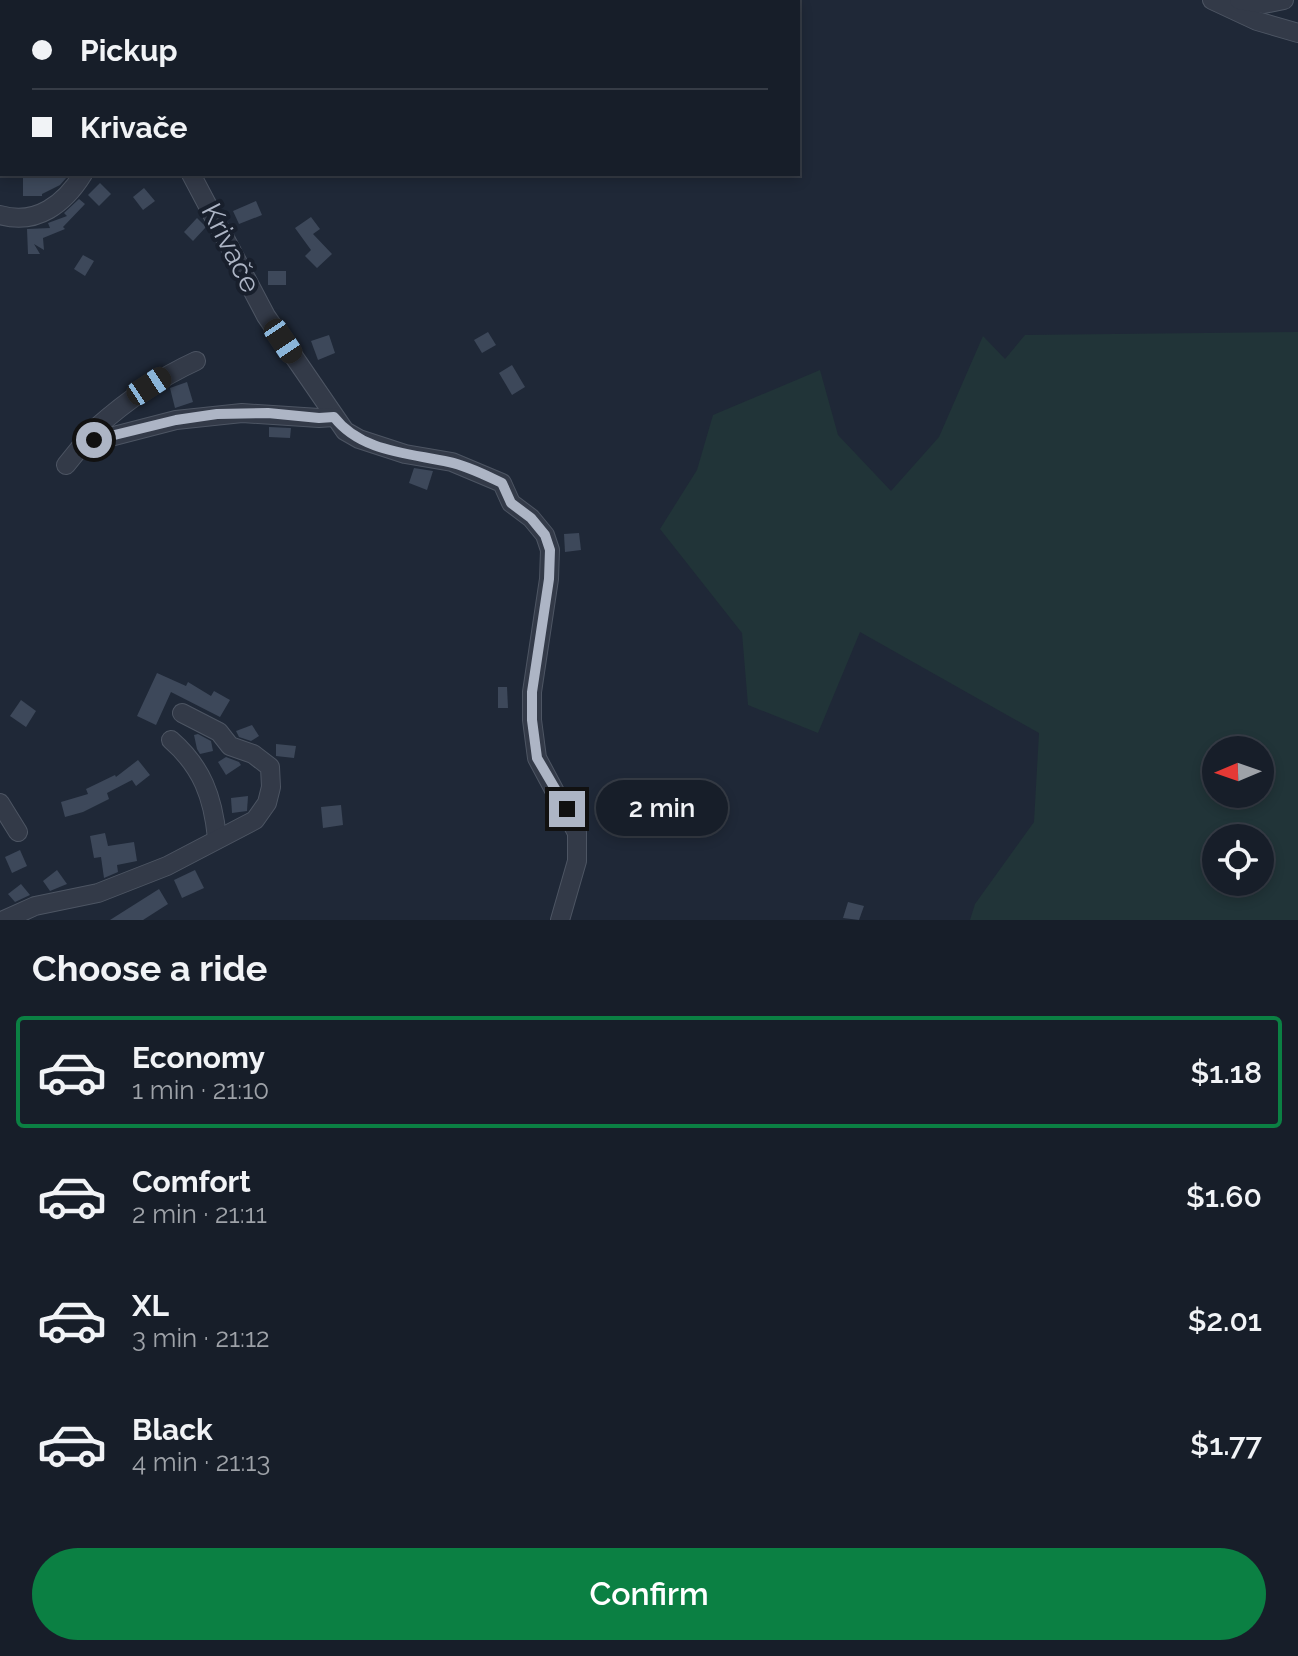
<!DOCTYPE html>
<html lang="en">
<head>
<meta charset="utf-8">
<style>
  :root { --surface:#171e29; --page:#242b35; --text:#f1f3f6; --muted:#9ea2a8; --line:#363c46; --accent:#0b8043 }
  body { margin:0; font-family:Raleway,sans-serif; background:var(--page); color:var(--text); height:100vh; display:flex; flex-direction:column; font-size:30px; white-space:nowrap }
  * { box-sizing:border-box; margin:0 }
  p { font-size:26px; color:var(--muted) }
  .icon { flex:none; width:44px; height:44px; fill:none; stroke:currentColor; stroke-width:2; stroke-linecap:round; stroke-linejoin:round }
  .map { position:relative; height:920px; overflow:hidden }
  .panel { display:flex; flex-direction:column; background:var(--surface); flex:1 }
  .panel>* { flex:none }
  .hud { position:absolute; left:0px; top:0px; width:800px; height:176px; box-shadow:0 4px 12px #0003,0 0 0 2px var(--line); display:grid; align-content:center; height:176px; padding:0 32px; background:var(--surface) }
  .needle { width:52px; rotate:268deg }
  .controls { position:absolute; left:1202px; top:736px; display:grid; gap:16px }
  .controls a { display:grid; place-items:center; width:72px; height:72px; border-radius:50%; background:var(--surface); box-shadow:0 4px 12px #0003,0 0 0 2px var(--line); font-size:40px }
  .end { position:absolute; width:36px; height:36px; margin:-18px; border:10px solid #adb5c5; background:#111; box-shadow:0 0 0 4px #111 }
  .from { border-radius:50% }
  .bubble { position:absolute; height:56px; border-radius:28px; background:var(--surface); box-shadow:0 4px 12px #0003,0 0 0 2px var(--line); font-size:26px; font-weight:600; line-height:56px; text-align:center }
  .car { position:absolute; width:24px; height:48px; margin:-24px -12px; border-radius:10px; box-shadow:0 0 6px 2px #0007; background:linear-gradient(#222 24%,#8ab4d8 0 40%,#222 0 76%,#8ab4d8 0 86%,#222 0) }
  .hud b { display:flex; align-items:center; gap:28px; height:76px; font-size:30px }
  .hud b+b { border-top:2px solid var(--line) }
  .hud i { width:20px; height:20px; background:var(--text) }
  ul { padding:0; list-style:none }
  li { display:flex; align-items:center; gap:24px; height:112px; margin:0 16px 12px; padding:0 16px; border:4px solid transparent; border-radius:8px }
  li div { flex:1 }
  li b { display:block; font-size:30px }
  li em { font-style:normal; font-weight:600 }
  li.active { border-color:var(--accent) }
  li>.icon { width:72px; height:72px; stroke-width:1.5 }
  h2 { padding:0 32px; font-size:36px; line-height:96px }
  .button { display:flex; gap:16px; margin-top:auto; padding:16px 32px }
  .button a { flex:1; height:92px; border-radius:48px; background:var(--accent); color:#fff; font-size:32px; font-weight:600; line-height:92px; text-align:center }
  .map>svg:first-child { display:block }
  .green { fill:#213438; fill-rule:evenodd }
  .building { fill:#3d485a }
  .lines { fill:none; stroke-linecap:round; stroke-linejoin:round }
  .minor-casing { stroke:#4d5563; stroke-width:20 }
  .minor { stroke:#333a48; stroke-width:18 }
  .route { stroke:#adb5c5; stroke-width:10 }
  .labels { text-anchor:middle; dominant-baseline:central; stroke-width:8; stroke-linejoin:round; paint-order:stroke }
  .street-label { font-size:28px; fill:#adb5c5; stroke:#181f2c }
</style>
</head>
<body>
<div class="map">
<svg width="1298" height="920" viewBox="0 0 1298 920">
  <rect width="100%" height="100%" fill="#1f2837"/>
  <path class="green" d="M1298 332V920H970L975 904 1034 822 1039 733 860 632 818 733 748 705 742 633 660 529 697 470 713 415 820 370 838 435 891 491 939 437 983 336 1005 359 1025 335ZM1216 750H1260V794H1216ZM1216 838H1260V882H1216Z"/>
  <g class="building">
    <polygon points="51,174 65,174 67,177 60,185 42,194 42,196 23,196 23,175"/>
    <polygon points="100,183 111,194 99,206 88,195"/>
    <polygon points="144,188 155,201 143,210 133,197"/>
    <polygon points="79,199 85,204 63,227 65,229 43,238 44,250 34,244 40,254 28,254 27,229 50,228 48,223 67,216 64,213"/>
    <polygon points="256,201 262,215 239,224 233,211"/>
    <polygon points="311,217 320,229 313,234 332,254 317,268 305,256 311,250 295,228"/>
    <polygon points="197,218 206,227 193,241 184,232"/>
    <polygon points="83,255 94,261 85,276 74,269"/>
    <rect x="268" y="271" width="18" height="14"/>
    <polygon points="488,332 496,345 482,353 474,340"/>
    <polygon points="329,335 335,353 318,360 311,341"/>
    <polygon points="512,365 525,387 512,395 499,373"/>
    <polygon points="187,382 193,402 175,408 170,388"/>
    <polygon points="269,427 291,428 290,438 269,437"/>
    <polygon points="414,468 433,471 427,490 409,483"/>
    <polygon points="579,533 581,550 565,552 564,534"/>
    <polygon points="157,673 186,686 188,682 211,696 214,691 230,700 220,717 171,692 156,725 137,716"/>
    <polygon points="498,687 507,687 508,708 498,708"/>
    <polygon points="21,700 36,711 26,727 10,716"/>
    <polygon points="252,725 259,736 251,741 239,737 236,731"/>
    <polygon points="198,734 211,741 213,751 200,754 197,749 194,735"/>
    <polygon points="276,744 296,746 294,758 276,756"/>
    <polygon points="226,757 239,762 241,765 226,775 218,762"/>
    <polygon points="138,760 150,775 136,786 132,780 107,793 109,799 83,812 65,817 61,802 88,794 86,789 115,775 116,777"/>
    <polygon points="248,796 247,811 232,813 231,798"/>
    <polygon points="341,805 343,825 323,828 321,807"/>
    <polygon points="105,833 108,846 134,842 137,861 117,865 118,872 104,878 101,857 94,858 90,836"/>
    <polygon points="20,850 27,866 12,873 5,857"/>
    <polygon points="57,870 67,884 50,891 43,881"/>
    <polygon points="195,870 204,888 182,898 174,880"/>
    <polygon points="21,884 30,895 15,902 8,894"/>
    <polygon points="159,889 168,904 143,920 110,920"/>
    <polygon points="848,902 864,906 859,920 843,918"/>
  </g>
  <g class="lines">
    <defs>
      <g id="minor">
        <polyline points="1212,0 1257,21 1298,33"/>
        <polyline points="1239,0 1264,4 1284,0"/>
        <polyline points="191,174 266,316 345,431 359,439 405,454 452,462 502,483 511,503 531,518 545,535 550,550 549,579 532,692 532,720 537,758 577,833 577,861 560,920"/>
        <path d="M0 215C37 226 65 203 83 174"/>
        <path d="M94 440 96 428C126 401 159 378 196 361"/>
        <polyline points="66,465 83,444 176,420 242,413 319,418 334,417"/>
        <path d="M171 740C202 767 213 797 217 838"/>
        <polyline points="0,803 18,832"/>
        <polyline points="4,920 35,906 98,893 167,866 255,820 267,803 271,787 270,767 253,754 230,746 219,732 182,713"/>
      </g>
    </defs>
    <use href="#minor" class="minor-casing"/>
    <use href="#minor" class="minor"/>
  </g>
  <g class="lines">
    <path class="route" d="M94 440 176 420 217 414 268 413 319 418 334 417C361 452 409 453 449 462 468 466 485 475 502 483L511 503 531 518 545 535 550 550 549 579 532 692V720L537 758 567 809"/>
  </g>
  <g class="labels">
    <g class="street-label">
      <text transform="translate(231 248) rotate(63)">Krivače</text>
    </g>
  </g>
</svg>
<div class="controls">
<a><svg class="needle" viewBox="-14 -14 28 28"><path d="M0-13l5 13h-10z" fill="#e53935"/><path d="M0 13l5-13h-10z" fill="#9ea2a8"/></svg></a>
<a><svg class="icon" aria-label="locate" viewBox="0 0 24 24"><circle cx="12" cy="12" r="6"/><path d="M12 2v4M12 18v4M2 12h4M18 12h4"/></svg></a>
</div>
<i class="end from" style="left:94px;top:440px"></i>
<i class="end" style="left:567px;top:809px"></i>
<div class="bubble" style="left:596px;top:780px;width:132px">2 min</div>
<i class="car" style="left:283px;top:341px;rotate:146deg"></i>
<i class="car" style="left:149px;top:386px;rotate:57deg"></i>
<div class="hud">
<b><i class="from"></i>Pickup</b>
<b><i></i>Krivače</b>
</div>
</div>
<section class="panel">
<h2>Choose a ride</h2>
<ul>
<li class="active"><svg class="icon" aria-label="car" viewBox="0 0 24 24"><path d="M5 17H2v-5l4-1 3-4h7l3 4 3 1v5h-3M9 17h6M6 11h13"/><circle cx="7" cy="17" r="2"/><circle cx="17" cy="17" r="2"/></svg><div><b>Economy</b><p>1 min · 21:10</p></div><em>$1.18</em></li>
<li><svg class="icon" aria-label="car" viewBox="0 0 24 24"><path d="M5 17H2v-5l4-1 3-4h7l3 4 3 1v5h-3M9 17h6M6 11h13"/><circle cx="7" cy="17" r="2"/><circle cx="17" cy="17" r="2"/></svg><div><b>Comfort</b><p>2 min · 21:11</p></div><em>$1.60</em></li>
<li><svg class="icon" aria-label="car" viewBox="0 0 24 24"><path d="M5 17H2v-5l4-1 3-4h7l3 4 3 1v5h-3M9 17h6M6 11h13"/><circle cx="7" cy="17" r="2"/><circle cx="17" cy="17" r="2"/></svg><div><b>XL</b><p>3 min · 21:12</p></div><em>$2.01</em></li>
<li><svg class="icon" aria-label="car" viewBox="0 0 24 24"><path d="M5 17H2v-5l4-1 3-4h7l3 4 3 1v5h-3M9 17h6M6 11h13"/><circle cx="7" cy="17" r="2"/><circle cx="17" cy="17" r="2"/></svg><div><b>Black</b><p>4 min · 21:13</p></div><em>$1.77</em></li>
</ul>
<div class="button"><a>Confirm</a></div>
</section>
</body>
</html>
